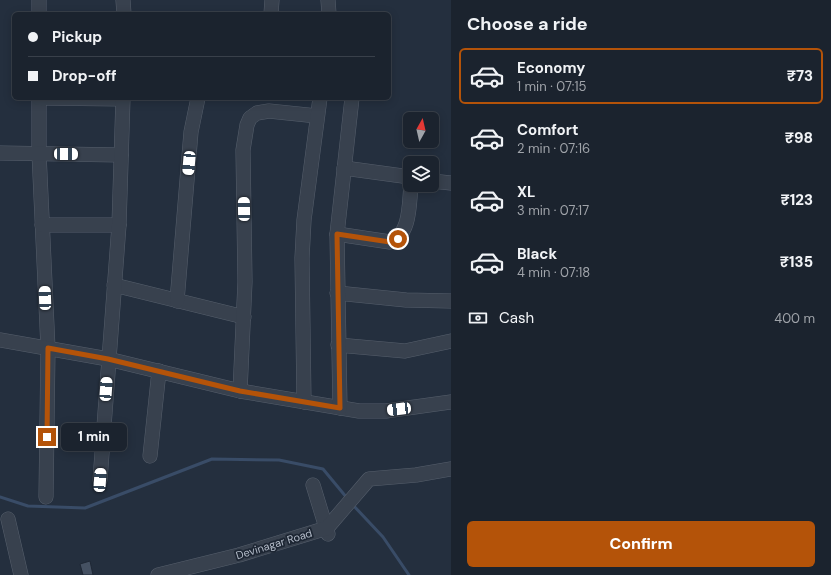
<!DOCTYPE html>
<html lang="en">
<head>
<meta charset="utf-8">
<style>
  :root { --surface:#1b232e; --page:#242b36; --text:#f1f3f6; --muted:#a0a4aa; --line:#39404a; --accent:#b45309 }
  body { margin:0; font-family:"DM Sans",sans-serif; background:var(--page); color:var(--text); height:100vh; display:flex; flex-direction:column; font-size:15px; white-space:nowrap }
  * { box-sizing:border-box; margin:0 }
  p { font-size:13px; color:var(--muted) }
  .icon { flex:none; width:22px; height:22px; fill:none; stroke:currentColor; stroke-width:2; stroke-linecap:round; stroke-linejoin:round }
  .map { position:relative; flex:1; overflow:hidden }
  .sheet { display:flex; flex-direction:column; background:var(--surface); width:380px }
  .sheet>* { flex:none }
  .banner { position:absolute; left:12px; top:12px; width:379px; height:88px; border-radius:6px; box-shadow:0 2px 10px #0003,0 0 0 1px var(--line); display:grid; align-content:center; height:88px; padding:0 16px; background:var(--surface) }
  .needle { width:26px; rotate:8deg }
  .fabs { position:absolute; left:403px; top:112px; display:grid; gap:8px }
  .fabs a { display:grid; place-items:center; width:36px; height:36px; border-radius:6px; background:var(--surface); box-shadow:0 2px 10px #0003,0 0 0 1px var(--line); font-size:20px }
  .end { position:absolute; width:18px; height:18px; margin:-9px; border:5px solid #b45309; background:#fff; box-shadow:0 0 0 2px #fff }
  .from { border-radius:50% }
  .bubble { position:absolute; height:28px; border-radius:6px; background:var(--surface); box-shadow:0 2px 10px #0003,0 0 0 1px var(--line); font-size:13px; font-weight:800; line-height:28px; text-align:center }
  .car { position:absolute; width:12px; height:24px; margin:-12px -6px; border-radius:5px; box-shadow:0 0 3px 1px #0007; background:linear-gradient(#fff 24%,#345 0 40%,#fff 0 76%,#345 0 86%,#fff 0) }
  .banner b { display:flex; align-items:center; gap:14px; height:38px; font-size:15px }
  .banner b+b { border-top:1px solid var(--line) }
  .banner i { width:10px; height:10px; background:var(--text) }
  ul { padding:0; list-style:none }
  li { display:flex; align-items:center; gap:12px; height:56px; margin:0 8px 6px; padding:0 8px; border:2px solid transparent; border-radius:6px }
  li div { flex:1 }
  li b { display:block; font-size:15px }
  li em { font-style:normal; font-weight:800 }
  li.current { border-color:var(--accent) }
  li>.icon { width:36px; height:36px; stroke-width:1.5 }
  h2 { padding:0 16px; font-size:18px; line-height:48px }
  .pay { display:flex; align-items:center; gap:10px; height:44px; padding:0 16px; font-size:15px }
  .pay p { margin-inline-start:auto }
  .cta { display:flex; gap:8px; margin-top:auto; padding:8px 16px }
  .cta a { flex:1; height:46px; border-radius:6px; background:var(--accent); color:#fff; font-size:16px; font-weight:800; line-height:46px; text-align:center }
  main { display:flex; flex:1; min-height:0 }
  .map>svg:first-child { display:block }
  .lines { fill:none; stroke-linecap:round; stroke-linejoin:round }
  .stream { stroke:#394c67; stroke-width:3 }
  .building { fill:#455162; stroke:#1f2835 }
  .minor-casing { stroke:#565f6c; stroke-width:15 }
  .minor { stroke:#38414e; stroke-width:14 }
  .route { stroke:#b45309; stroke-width:5 }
  .labels { text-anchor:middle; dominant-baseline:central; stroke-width:3.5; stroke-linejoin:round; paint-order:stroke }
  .street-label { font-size:11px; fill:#b4bcc9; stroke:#1d2633 }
</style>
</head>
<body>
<main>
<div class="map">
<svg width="451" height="575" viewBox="0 0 451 575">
  <rect width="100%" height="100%" fill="#242f3e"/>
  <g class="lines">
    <g class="stream">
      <polyline points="0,497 28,506 85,508 212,459 279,460 323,469 347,498"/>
      <polyline points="352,504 383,537 409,575"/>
    </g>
  </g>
  <polygon class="building" points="90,561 93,575 83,575 80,564"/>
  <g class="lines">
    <defs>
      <g id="minor">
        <polyline points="123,0 124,14"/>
        <polyline points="328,0 329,14"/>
        <polyline points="39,14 39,0"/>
        <polyline points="271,14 272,0"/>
        <polyline points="39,98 39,153 48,348 46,497"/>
        <polyline points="39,98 123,99"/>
        <polyline points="0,153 121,155"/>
        <polyline points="344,168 410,177"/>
        <polyline points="432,181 451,183"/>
        <polyline points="42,225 119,225"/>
        <path d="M337 234 390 242C411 235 409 203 411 185"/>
        <polyline points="114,285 244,317"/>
        <polyline points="337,293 406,300 451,301"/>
        <polyline points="177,301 191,132 198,98"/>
        <polyline points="0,340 108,359 240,391 359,411 386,411 451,402"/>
        <polyline points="338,345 405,351 451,341"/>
        <polyline points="240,391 245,282 243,150 247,125 250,118 257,113 269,111 317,116"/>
        <polyline points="304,402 302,258 304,220 320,98"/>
        <polyline points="340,408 337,234 352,98"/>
        <polyline points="150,456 159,371"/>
        <polyline points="100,480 119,225 123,98"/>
        <polyline points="313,485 328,534"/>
        <polyline points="8,519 21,575"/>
        <polyline points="158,575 239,555 327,528 369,479 416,475 451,469"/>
      </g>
    </defs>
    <use href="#minor" class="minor-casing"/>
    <use href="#minor" class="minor"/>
  </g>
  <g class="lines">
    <polyline class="route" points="47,437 48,348 108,359 240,391 340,408 337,234 390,242 398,239"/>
  </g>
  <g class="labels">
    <g class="street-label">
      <text transform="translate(274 544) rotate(-17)">Devinagar Road</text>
    </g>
  </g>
</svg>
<div class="fabs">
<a><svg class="needle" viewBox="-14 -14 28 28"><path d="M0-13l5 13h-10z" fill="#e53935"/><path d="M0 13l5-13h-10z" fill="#a0a4aa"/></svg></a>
<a><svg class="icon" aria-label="layers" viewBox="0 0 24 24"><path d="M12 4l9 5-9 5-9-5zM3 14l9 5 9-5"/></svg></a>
</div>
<i class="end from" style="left:398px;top:239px"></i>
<i class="end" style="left:47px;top:437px"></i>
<div class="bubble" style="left:61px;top:423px;width:66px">1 min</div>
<i class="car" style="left:66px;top:154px;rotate:91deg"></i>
<i class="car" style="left:189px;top:163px;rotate:185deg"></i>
<i class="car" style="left:244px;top:209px;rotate:359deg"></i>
<i class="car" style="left:45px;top:298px;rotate:358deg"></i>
<i class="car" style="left:106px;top:389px;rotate:4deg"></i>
<i class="car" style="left:399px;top:409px;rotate:263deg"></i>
<i class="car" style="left:100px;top:480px;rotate:4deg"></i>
<div class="banner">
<b><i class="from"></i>Pickup</b>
<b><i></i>Drop-off</b>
</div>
</div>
<section class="sheet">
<h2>Choose a ride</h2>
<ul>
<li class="current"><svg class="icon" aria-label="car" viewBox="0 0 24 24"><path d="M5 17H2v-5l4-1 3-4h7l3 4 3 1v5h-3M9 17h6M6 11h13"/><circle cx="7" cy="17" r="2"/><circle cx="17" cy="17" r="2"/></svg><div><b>Economy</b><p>1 min · 07:15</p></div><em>₹73</em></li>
<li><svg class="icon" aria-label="car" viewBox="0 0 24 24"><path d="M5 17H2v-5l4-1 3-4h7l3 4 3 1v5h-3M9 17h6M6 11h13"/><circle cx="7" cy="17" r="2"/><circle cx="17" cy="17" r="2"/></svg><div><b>Comfort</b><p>2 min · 07:16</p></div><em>₹98</em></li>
<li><svg class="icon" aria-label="car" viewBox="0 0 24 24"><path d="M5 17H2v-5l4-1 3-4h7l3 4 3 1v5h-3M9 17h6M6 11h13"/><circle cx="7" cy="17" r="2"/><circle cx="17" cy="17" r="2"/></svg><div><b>XL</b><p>3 min · 07:17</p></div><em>₹123</em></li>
<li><svg class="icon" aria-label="car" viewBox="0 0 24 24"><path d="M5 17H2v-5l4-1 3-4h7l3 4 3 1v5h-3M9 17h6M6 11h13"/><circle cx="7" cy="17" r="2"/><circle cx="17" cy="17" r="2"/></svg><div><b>Black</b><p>4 min · 07:18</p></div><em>₹135</em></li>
</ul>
<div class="pay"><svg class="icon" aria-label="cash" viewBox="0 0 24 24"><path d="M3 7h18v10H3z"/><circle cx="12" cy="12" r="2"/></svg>Cash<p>400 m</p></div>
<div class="cta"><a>Confirm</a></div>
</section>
</main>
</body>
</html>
